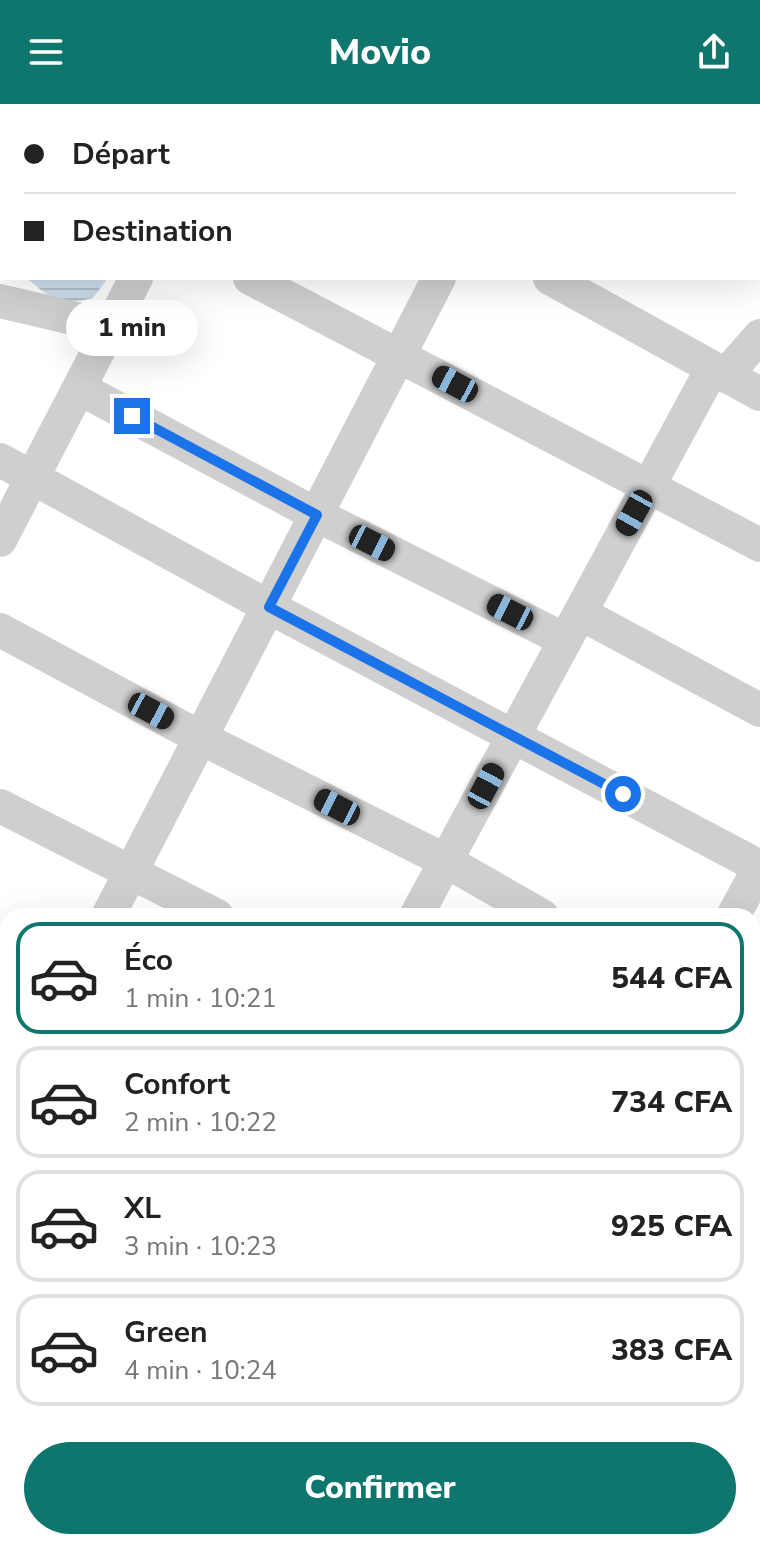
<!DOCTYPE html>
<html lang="fr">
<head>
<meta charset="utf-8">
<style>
  :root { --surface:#fff; --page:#f2f2f2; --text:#222; --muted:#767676; --line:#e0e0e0; --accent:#0f766e }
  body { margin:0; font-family:"Nunito Sans",sans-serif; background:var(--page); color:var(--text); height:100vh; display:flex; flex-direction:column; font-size:30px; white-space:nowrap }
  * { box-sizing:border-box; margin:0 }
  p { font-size:26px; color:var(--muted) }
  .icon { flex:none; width:44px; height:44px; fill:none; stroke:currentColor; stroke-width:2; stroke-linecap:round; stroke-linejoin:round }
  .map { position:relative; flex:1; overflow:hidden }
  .details { position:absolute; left:0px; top:804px; width:760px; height:642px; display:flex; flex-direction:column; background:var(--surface); border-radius:24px 24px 0 0; box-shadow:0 8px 32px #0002 }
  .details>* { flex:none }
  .banner { position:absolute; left:0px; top:0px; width:760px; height:176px; box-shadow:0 8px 32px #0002; display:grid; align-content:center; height:176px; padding:0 24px; background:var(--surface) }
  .end { position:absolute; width:36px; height:36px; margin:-18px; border:10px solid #1a73e8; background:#fff; box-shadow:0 0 0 4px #fff }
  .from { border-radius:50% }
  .bubble { position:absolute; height:56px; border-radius:28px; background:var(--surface); box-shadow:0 8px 32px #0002; font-size:26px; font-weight:800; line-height:56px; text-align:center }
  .car { position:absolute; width:24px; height:48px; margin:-24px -12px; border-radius:10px; box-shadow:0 0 6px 2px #0007; background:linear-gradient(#222 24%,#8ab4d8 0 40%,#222 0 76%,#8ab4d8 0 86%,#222 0) }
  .banner b { display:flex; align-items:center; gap:28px; height:76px; font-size:30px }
  .banner b+b { border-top:2px solid var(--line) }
  .banner i { width:20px; height:20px; background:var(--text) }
  ul { padding:14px 0 0; list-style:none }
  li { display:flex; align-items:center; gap:24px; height:112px; margin:0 16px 12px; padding:0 8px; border:4px solid var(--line); border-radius:24px }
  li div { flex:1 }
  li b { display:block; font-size:30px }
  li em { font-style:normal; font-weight:800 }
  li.active { border-color:var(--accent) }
  li>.icon { width:72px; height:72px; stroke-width:1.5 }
  .button { display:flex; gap:16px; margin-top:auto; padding:16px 24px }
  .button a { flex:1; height:92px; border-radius:48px; background:var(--accent); color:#fff; font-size:32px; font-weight:800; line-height:92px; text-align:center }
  header { display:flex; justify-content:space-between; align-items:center; height:104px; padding:0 24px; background:var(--accent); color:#fff; font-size:36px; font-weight:800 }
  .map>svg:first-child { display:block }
  .water { fill:url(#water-rules) }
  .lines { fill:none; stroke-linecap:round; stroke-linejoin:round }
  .minor { stroke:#cfcfcf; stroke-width:34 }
  .route { stroke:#1a73e8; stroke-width:10 }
</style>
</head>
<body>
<header><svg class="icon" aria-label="menu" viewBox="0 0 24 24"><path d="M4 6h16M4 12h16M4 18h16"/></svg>Movio<svg class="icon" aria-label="share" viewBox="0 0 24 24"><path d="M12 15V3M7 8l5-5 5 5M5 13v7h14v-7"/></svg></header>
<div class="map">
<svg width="760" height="1445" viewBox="0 0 760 1445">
  <defs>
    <pattern id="water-rules" width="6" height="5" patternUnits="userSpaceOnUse" patternTransform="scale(2)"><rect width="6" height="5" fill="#ceddec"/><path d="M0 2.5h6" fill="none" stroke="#b1becb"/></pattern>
  </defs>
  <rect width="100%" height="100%" fill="#fff"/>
  <g class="water">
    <polygon points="0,0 194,0 2,2 2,156"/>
    <path d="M26 174H108L93 194C58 203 53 195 26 174Z"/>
  </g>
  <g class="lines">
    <g class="minor">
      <polyline points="240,0 244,2"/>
      <polyline points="533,0 536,2"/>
      <polyline points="758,144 760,147"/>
      <polyline points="250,174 760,441"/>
      <polyline points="550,174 760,290"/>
      <polyline points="0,197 111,223"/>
      <polyline points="725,272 760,232"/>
      <polyline points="79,284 317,411 565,536"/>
      <polyline points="0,356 269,503 760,763 733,812"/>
      <polyline points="0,436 136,174"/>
      <polyline points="580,509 760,606"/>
      <polyline points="0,526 201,634 446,757 542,812"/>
      <polyline points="0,702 217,812"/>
      <polyline points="108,812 439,174"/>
      <polyline points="416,812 712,265"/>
      <polyline points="0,867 8,871"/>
      <polyline points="752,922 760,925"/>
      <polyline points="0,1013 8,998"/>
      <polyline points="0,1037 8,1041"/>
      <polyline points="752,1092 760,1096"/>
      <polyline points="0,1212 8,1216"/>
      <polyline points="752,1255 760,1259"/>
      <polyline points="752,1370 760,1375"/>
      <polyline points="0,1375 8,1379"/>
      <polyline points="118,1438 130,1445"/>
      <polyline points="607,1438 617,1445"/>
      <polyline points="74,1445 78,1438"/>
      <polyline points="389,1445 393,1438"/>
      <polyline points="531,1445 535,1438"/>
    </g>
  </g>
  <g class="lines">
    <polyline class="route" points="132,312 317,411 269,503 623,690"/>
  </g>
</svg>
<i class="end from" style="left:623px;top:690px"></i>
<i class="end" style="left:132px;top:312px"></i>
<div class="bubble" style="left:66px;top:196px;width:132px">1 min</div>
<i class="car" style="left:455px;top:280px;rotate:298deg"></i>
<i class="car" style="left:634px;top:409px;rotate:209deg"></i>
<i class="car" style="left:372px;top:439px;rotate:117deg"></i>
<i class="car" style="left:510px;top:508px;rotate:297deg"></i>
<i class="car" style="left:151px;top:607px;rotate:118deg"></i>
<i class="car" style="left:486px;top:682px;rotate:28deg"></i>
<i class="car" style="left:337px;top:703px;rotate:297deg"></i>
<div class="banner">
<b><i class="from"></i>Départ</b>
<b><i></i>Destination</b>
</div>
<section class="details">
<ul>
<li class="active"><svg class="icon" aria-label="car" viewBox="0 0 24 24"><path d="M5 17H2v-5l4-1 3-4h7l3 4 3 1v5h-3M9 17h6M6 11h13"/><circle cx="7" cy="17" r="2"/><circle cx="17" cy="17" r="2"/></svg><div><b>Éco</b><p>1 min · 10:21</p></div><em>544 CFA</em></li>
<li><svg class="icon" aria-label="car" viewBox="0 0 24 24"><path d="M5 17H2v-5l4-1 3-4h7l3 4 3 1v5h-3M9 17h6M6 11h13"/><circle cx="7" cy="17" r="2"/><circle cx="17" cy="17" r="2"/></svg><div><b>Confort</b><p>2 min · 10:22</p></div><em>734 CFA</em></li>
<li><svg class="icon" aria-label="car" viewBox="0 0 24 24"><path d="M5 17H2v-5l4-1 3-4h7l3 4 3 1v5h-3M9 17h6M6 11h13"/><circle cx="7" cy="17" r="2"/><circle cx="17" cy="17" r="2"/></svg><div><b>XL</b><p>3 min · 10:23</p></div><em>925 CFA</em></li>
<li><svg class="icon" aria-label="car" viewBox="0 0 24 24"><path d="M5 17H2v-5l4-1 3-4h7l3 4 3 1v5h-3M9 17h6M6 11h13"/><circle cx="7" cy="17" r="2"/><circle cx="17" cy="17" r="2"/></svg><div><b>Green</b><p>4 min · 10:24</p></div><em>383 CFA</em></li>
</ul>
<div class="button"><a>Confirmer</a></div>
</section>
</div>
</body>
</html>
